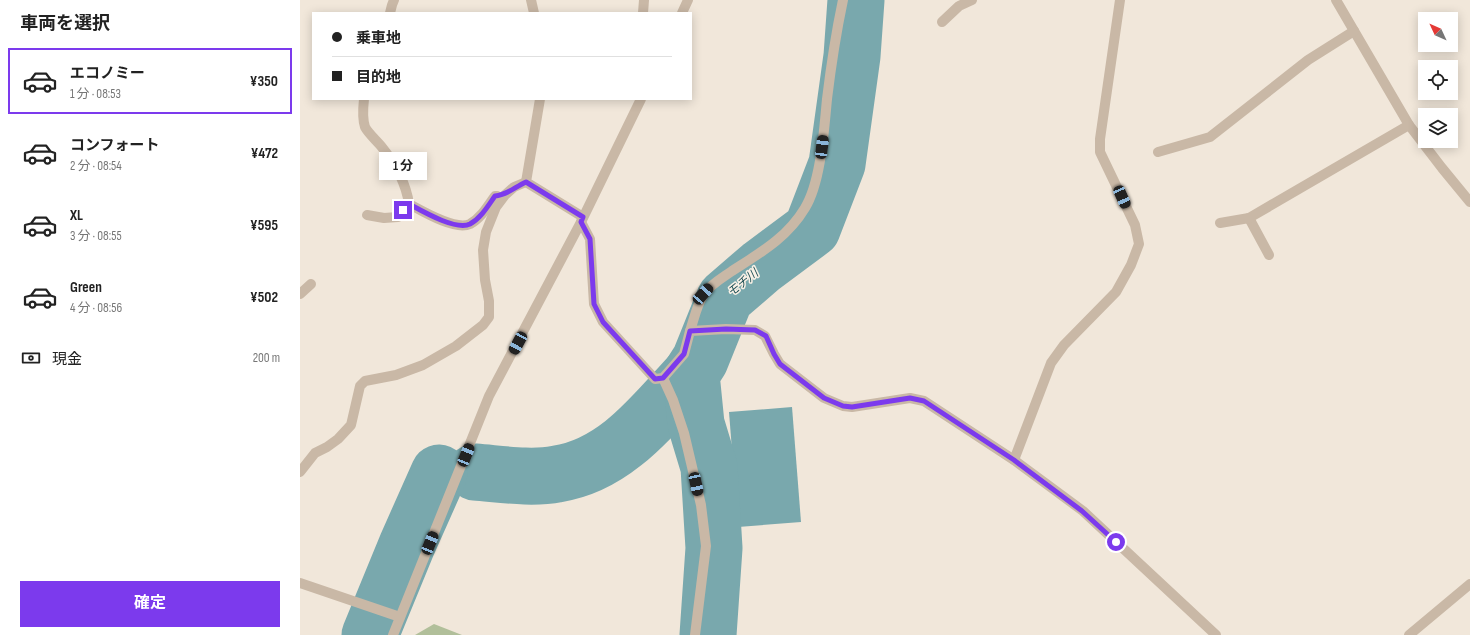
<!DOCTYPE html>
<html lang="ja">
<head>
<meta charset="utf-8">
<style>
  :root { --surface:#fff; --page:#f6f6f6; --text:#222; --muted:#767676; --line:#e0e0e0; --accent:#7c3aed }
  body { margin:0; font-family:"Sofia Sans Condensed","Noto Sans JP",sans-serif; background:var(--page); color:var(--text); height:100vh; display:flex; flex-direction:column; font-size:15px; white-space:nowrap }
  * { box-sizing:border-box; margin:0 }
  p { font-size:13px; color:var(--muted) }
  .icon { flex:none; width:22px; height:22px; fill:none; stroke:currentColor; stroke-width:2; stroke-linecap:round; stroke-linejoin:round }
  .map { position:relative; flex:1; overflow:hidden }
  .drawer { display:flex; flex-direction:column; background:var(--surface); width:300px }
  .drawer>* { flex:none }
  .hud { position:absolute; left:12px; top:12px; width:380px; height:88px; border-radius:0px; box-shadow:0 2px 10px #0003; display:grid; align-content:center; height:88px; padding:0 20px; background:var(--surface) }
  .needle { width:26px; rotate:314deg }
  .fabs { position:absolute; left:1118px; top:12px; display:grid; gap:8px }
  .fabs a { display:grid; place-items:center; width:40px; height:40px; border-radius:0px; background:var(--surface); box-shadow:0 2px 10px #0003; font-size:20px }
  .end { position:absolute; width:18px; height:18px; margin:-9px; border:5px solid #7c3aed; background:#fff; box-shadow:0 0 0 2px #fff }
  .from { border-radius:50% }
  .bubble { position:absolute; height:28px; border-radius:0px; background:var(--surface); box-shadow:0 2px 10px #0003; font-size:13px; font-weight:700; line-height:28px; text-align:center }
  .car { position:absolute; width:12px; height:24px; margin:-12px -6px; border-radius:5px; box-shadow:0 0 3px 1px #0007; background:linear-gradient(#222 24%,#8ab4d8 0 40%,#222 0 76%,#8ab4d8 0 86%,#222 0) }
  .hud b { display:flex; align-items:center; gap:14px; height:38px; font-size:15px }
  .hud b+b { border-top:1px solid var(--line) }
  .hud i { width:10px; height:10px; background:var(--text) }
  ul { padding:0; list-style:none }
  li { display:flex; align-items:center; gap:12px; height:66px; margin:0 8px 6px; padding:0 12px; border:2px solid transparent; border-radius:0px }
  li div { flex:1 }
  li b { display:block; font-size:15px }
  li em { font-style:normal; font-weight:700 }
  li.selected { border-color:var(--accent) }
  li>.icon { width:36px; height:36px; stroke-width:1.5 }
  h2 { padding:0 20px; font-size:18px; line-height:48px }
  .pay { display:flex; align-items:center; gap:10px; height:44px; padding:0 20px; font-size:15px }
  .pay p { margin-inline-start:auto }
  .primary-button { display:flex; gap:8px; margin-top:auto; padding:8px 20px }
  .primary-button a { flex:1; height:46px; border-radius:0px; background:var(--accent); color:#fff; font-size:16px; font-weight:700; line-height:46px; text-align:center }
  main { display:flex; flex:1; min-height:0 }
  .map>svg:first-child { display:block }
  .green { fill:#b1bf9a }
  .water { fill:#79a8ad }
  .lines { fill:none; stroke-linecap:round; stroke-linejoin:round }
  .river { stroke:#79a8ad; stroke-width:57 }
  .minor { stroke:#c9b8a6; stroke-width:10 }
  .route { stroke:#7c3aed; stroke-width:5 }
  .labels { text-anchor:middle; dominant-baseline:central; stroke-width:3; stroke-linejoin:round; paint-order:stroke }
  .water-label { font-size:12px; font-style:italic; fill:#1d4f55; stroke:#f9f1e6 }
</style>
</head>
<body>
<main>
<section class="drawer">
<h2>車両を選択</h2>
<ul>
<li class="selected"><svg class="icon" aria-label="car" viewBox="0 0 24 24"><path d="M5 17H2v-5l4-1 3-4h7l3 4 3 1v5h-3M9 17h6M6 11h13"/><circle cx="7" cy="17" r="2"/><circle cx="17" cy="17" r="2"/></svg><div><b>エコノミー</b><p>1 分 · 08:53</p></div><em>¥350</em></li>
<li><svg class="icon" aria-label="car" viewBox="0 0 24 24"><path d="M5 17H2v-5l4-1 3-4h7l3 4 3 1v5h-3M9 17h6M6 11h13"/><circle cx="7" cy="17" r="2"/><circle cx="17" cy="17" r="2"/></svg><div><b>コンフォート</b><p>2 分 · 08:54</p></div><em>¥472</em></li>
<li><svg class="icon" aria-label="car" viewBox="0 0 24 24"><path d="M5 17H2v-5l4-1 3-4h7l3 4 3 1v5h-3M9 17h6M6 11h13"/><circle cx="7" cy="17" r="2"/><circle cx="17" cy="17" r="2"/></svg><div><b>XL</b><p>3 分 · 08:55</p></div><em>¥595</em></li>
<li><svg class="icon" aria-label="car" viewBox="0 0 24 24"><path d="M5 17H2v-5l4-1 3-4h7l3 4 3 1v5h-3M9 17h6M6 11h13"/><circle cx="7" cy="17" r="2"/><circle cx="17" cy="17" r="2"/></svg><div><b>Green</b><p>4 分 · 08:56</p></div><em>¥502</em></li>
</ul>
<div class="pay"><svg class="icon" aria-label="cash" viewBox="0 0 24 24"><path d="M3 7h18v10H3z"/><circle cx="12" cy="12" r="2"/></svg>現金<p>200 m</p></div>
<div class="primary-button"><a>確定</a></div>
</section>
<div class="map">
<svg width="1170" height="635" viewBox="0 0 1170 635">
  <rect width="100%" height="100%" fill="#f1e7da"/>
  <polygon class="green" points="134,624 162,635 115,635"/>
  <polygon class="water" points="492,407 501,522 438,527 429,412"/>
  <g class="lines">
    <g class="river">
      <path d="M175 472C201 474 231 479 257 474 316 465 353 415 391 374"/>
      <polyline points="70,635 107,545 139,473"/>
      <polyline points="408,635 414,548 409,467 396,424 391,374 400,360 425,298 461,267 512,229 537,164 552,56 556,0"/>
    </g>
    <g class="minor">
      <polyline points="231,0 234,13"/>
      <polyline points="1036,0 1109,125 1142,168 1170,202"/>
      <polyline points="90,13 92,5 94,0"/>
      <polyline points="343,13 344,0"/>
      <polyline points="382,13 388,0"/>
      <polyline points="642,22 659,6 672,0"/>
      <path d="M64 99C63 108 62 118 65 127 68 133 76 140 81 146 94 162 106 183 109 204L98 217 84 218 67 215"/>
      <polyline points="240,99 226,182 283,217"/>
      <polyline points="858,152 910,137 1008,60 1054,31"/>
      <path d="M109 204C122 211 155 231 170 224 181 218 188 206 195 196H197"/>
      <polyline points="949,218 969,255"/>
      <polyline points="281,222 290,239 294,304 303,322 355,379 363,378 384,354 390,331 426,329 455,330 465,336 474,354 480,364 524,398 543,406 552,407 610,398 624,401 714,460 783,511 916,635"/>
      <polyline points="920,223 949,218 1109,125"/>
      <polyline points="0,294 11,284"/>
      <path d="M390 331C394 319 397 304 404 294 411 284 422 278 432 271 460 253 487 238 505 208 521 182 524 130 527 99 531 66 536 33 543 0"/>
      <polyline points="363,378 373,400 384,433 401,505 406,546 395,635"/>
      <polyline points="714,460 751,363 764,345 816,292 831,265 839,244 835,225 800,152 800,139 820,0"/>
      <polyline points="0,472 15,453 27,447 38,439 51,425 60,386 65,381 96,375 123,365 156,346 183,325 189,317 189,301 185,280 183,250 186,232 196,207 205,195 214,187 226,182"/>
      <polyline points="0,583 100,617"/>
      <polyline points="93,635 189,396 281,222 341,99"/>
      <polyline points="1109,635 1170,584"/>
    </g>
  </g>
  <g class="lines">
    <path class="route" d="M103 210 109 204C122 211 156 231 170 224 181 218 188 206 195 196 207 195 215 187 226 182L283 217 281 222 290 239 294 304 303 322 355 379 363 378 384 354 390 331 426 329 455 330 466 336 474 354 480 364 524 398 543 406 552 407 610 398 624 401 714 460 782 511 816 542"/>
  </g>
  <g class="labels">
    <g class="water-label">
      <text transform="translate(443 283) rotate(-39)">モチ川</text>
    </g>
  </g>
</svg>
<div class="fabs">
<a><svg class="needle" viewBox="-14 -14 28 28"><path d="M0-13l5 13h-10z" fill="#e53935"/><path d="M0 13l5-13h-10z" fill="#767676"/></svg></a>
<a><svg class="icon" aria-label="locate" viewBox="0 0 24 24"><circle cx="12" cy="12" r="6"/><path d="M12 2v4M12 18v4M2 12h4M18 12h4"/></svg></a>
<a><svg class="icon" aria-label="layers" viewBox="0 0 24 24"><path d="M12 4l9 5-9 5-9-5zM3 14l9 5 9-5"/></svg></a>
</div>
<i class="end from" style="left:816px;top:542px"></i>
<i class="end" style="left:103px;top:210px"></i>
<div class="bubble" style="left:79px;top:152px;width:48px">1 分</div>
<i class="car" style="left:522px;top:147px;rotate:7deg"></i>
<i class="car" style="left:822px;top:197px;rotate:156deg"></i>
<i class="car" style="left:403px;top:294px;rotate:42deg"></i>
<i class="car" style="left:218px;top:343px;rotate:208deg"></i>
<i class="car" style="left:166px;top:455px;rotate:22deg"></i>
<i class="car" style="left:396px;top:484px;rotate:168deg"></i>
<i class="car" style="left:130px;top:543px;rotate:22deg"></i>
<div class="hud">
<b><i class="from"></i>乗車地</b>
<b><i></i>目的地</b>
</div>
</div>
</main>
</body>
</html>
